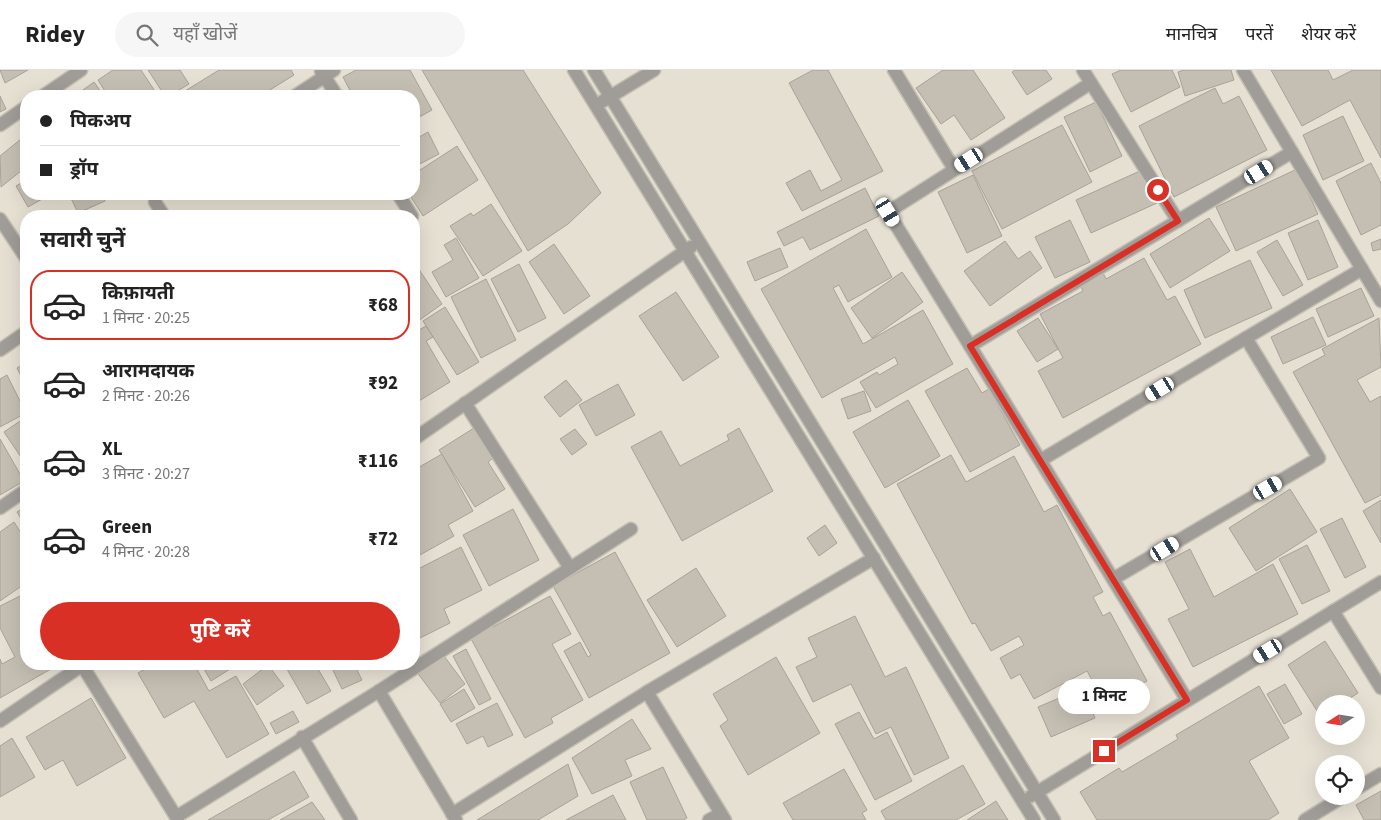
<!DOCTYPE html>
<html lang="hi">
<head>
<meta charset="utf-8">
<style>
  :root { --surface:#fff; --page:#f6f6f6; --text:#222; --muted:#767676; --line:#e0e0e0; --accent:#d93025 }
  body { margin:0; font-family:"Source Sans 3","Noto Sans Devanagari",sans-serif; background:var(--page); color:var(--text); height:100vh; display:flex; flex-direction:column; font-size:19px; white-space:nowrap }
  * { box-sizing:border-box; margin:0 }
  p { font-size:16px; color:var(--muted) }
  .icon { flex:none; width:28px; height:28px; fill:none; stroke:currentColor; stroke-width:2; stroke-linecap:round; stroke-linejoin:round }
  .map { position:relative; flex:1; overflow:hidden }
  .details { position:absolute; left:20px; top:140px; width:400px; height:460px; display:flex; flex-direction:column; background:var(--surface); border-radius:20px; box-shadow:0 5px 20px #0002 }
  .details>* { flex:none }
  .banner { position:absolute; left:20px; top:20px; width:400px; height:110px; border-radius:20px; box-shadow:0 5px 20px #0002; display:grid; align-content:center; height:110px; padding:0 20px; background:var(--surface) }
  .needle { width:32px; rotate:258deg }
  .fabs { position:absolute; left:1315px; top:625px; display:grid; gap:10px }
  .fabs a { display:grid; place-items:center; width:50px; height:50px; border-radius:50%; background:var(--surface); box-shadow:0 5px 20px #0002; font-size:25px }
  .end { position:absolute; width:22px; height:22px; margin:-11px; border:6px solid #d93025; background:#fff; box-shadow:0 0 0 2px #fff }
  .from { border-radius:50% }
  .bubble { position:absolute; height:35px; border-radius:18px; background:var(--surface); box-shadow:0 5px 20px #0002; font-size:16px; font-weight:700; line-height:35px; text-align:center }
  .car { position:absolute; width:15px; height:30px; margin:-15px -8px; border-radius:6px; box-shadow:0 0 4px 1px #0007; background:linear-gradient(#fff 24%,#345 0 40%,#fff 0 76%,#345 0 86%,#fff 0) }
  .banner b { display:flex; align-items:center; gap:18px; height:48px; font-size:19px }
  .banner b+b { border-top:1px solid var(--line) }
  .banner i { width:12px; height:12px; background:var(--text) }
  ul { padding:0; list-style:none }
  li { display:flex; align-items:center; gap:15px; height:70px; margin:0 10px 8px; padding:0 10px; border:2px solid transparent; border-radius:20px }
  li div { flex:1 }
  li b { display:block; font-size:19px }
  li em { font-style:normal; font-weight:700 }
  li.selected { border-color:var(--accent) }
  li>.icon { width:45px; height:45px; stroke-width:1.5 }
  h2 { padding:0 20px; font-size:22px; line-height:60px }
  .action { display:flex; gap:10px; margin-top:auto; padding:10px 20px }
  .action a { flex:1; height:58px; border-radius:30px; background:var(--accent); color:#fff; font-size:20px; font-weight:700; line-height:58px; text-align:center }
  header { display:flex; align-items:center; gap:30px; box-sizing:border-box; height:70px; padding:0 25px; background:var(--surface); border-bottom:1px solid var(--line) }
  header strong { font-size:24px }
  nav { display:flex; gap:28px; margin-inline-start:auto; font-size:18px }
  .search { width:350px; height:45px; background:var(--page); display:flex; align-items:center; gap:12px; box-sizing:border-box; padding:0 18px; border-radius:28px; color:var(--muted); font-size:19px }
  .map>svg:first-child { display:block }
  .building { fill:#c5bfb3; stroke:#a8a296 }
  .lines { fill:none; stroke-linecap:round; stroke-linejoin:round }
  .minor-casing { stroke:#c2bdb2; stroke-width:15 }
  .minor { stroke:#a09c97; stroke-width:12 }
  .route { stroke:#d93025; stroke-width:6 }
</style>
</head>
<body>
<header>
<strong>Ridey</strong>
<div class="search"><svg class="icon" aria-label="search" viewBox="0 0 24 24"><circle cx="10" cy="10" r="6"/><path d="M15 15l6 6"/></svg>यहाँ खोजें</div>
<nav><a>मानचित्र</a><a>परतें</a><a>शेयर करें</a></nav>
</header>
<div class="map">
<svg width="1381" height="750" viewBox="0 0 1381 750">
  <rect width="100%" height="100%" fill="#e6e0d3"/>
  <g class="building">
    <polygon points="0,0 28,0 5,13"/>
    <polygon points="113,0 141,0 158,26 108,26 98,10"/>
    <polygon points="148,0 180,0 189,14 169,26 165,26"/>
    <polygon points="219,0 291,0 294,5 260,26 189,26 185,21"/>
    <polygon points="356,0 410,0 432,40 414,50 414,26 353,26 343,7"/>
    <polygon points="422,0 523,0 601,123 568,154 528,181"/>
    <polygon points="813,0 828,0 883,101 802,141 786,113 810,100 821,121 842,110 789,13"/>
    <polygon points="943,0 973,0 1005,48 971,70 954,45 941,54 916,18"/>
    <polygon points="1015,0 1046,0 1052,9 1027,25 1012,2"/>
    <polygon points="1121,0 1172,0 1180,17 1131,42 1112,4"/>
    <polygon points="1184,0 1231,0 1234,10 1185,26 1178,2"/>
    <polygon points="1271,0 1328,0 1333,10 1353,0 1381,0 1381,88 1350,30 1302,56"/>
    <polygon points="94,12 104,26 76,26 76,25"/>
    <polygon points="1215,18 1223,34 1239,26 1267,80 1174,127 1139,56"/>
    <polygon points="0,26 6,39 0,42"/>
    <polygon points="1096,32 1122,86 1090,102 1064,47"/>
    <polygon points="1343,46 1364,91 1323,110 1303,65"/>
    <polygon points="1062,55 1092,112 1002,159 972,101"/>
    <polygon points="428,62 439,84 414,97 414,70"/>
    <polygon points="26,65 26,97 1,117 0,86"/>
    <polygon points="457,76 478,110 423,146 409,124 414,124 414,104"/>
    <polygon points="1371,93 1381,113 1381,155 1361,165 1336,111"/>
    <polygon points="1297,99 1318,144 1236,181 1216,137"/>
    <polygon points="1142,100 1157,133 1091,163 1076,130"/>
    <polygon points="973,105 1002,166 967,183 938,122"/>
    <polygon points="26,110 26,124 51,124 28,137 16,116"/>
    <polygon points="865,118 879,146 810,180 803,167 784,176 777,162"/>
    <polygon points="69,124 102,124 105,131 78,143"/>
    <polygon points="491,134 522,181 483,206 450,156 471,143 473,146"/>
    <polygon points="1209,148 1230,181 1170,218 1150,184"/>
    <polygon points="1070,150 1090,192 1055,208 1035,167"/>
    <polygon points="1318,150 1338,197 1308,210 1288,163"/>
    <polygon points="866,159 892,207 848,232 839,215 833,218 863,274 923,240 953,294 876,338 860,312 877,302 879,305 898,294 895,287 822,328 761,219"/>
    <polygon points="456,168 479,208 446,227 432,202 453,190 444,175"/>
    <polygon points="1381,169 1381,179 1373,181 1371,173"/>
    <polygon points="1277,170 1303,215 1283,226 1257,182"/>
    <polygon points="1005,171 1018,189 1030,181 1042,198 990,236 964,201"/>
    <polygon points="554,174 590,226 564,244 529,192"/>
    <polygon points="780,178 788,197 755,211 747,192"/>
    <polygon points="1144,188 1167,230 1175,226 1201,274 1063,348 1038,301 1063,288 1040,244 1083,221 1080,215 1103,203 1106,209"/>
    <polygon points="1250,190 1272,238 1205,268 1184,220"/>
    <polygon points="414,192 442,234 414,254"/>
    <polygon points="519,194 546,248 518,262 491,209"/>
    <polygon points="902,202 923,232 872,268 851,238"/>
    <polygon points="486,209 516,270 481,288 451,227"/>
    <polygon points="1361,218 1374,246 1328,267 1316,239"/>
    <polygon points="676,222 719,287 683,311 639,246"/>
    <polygon points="445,237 479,292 457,305 423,251"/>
    <polygon points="1313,247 1326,275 1283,294 1271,267"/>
    <polygon points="1038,248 1058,279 1037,292 1017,261"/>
    <polygon points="1379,248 1381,297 1357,310 1370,332 1381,326 1381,425 1365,433 1293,302 1325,285 1322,279"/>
    <polygon points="426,256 433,267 426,271 450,312 414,334 414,263"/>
    <polygon points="26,293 26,316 17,298"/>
    <polygon points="967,298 982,323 989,319 1020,375 970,402 925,321"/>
    <polygon points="7,305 26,343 0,357 0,309"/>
    <polygon points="566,310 582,330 560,347 544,327"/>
    <polygon points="618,314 635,345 596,366 579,335"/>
    <polygon points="864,321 871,341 848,349 841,329"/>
    <polygon points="908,330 940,386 885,418 853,362"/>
    <polygon points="26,347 26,392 25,393 4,362"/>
    <polygon points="474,358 493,388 488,392 505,419 475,437 439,380"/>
    <polygon points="739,358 773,421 682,471 631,377 661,361 680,396 729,370 727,365"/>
    <polygon points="575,359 587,374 572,385 560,369"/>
    <polygon points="0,369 24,411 0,425"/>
    <polygon points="442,384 473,441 448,455 454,466 418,486 414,478 414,400"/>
    <polygon points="951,385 966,412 1014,386 1044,442 1057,435 1103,522 1093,527 1103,546 1110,542 1147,611 1105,634 1087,601 1034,629 1020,604 1011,609 1000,588 1024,575 1019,566 991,581 975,553 972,554 897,414"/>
    <polygon points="1290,419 1317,462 1256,501 1229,458"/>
    <polygon points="1381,430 1381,473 1363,441"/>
    <polygon points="26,436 26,457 17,442"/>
    <polygon points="513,439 539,490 489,516 463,465"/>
    <polygon points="1342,448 1366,497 1345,508 1320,459"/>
    <polygon points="14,452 26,471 26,513 0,531 0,462"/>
    <polygon points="825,455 837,473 819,486 807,468"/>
    <polygon points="1307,475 1330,521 1302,534 1279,489"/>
    <polygon points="461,477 482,520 444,539 450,553 414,571 414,490 418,499"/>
    <polygon points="1190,479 1214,527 1273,494 1298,544 1193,597 1168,549 1189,539 1165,492"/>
    <polygon points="615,482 670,583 589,628 564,581 580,572 588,587 591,585 553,516"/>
    <polygon points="696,498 726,546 677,577 647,530"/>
    <polygon points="22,525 26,533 26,594 58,595 0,628 0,589 2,594 15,587 0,558 0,536"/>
    <polygon points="550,526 571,564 552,574 583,630 551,648 553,653 525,668 470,567 492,554 493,557"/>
    <polygon points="855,546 885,607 906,597 949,688 914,705 891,657 876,664 851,614 813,632 796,597 817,587 808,568"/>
    <polygon points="1325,571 1358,623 1341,634 1324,634 1324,645 1321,647 1288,595"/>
    <polygon points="466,579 491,629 479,635 453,586"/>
    <polygon points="441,582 465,614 440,633 416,601"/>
    <polygon points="776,587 820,663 748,705 720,656 728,650 713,624"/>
    <polygon points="154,594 194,594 209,621 236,606 269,664 227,688 194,631 164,648 138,603"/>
    <polygon points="201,594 238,594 211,611"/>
    <polygon points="284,594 315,594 331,621 307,634"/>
    <polygon points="330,594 354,594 362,610 342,619"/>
    <polygon points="268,595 284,616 257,635 243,614"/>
    <polygon points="1285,614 1302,644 1284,654 1267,624"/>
    <polygon points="1259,616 1289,668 1249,691 1279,743 1268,750 1097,750 1080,722 1119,698 1122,702 1178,669 1176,665"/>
    <polygon points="1083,618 1095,648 1051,667 1038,637"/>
    <polygon points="464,619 475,638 451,652 440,634"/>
    <polygon points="91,628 126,688 77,716 63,690 45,700 26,667"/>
    <polygon points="497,633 513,665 488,677 483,666 467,674 456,654"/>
    <polygon points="293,641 299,652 276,664 270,653"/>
    <polygon points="859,642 874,669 887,662 912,711 875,730 835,654"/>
    <polygon points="632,649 651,679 625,690 632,706 592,724 572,688"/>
    <polygon points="12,668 35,707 0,727 0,676"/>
    <polygon points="568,694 578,726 538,750 477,750"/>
    <polygon points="963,695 985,734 956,750 886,750 881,741"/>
    <polygon points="663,697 687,748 683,750 647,750 630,712"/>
    <polygon points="844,699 867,740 862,743 866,750 793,750 783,733"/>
    <polygon points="294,701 309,727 268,750 208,750"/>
    <polygon points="1381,721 1381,750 1364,750 1356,735"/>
    <polygon points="613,725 626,750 566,750"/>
    <polygon points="996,731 1008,750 967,750"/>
    <polygon points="312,732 325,750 280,750"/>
  </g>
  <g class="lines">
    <defs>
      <g id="minor">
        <polyline points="574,0 1034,750"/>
        <polyline points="594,0 1054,750"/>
        <polyline points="894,0 954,99"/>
        <polyline points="1083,0 1091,13 888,142 1187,630"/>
        <polyline points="1243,0 1381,231"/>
        <polyline points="321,1 337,26"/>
        <polyline points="1091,13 1178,151"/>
        <polyline points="43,26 81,0"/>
        <polyline points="295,26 334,0"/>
        <polyline points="603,31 654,0"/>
        <polyline points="0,55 26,37"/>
        <polyline points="156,124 155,132 164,146"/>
        <polyline points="398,124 412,146"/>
        <polyline points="0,149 26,188"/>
        <polyline points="970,276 1292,82"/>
        <polyline points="0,280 26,262"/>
        <polyline points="465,333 570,498"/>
        <polyline points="414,369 691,177"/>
        <polyline points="1041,390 1362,199"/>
        <polyline points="0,438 26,420"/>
        <polyline points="1113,509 1319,388 1246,268"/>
        <polyline points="1333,541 1381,618"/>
        <polyline points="82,595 178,750"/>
        <polyline points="379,621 456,750"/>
        <polyline points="0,651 84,594"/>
        <polyline points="302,667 351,750"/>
        <polyline points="1356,719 1381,704"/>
        <polyline points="1031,726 1381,512"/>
        <polyline points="452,744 647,622"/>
        <polyline points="176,747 379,621 631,459"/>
        <polyline points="709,750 720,744"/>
        <polyline points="725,750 647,622 874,488"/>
        <polyline points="1305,750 1344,726"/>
      </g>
    </defs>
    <use href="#minor" class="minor-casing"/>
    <use href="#minor" class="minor"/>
  </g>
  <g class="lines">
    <polyline class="route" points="1104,681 1187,630 970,276 1178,151 1158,120"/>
  </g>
</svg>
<div class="fabs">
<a><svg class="needle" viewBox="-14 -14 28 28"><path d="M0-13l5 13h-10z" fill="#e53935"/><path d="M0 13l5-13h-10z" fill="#767676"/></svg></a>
<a><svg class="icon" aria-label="locate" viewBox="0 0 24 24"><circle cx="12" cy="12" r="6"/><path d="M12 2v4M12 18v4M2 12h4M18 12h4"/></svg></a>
</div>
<i class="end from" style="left:1158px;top:120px"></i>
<i class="end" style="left:1104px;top:681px"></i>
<div class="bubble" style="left:1058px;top:609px;width:92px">1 मिनट</div>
<i class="car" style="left:969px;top:90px;rotate:238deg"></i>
<i class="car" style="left:1259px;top:102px;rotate:59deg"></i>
<i class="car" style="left:888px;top:142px;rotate:149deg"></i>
<i class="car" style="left:1160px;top:319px;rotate:239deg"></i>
<i class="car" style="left:1268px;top:418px;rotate:60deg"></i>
<i class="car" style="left:1165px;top:479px;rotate:59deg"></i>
<i class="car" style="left:1268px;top:581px;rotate:239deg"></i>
<div class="banner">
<b><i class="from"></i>पिकअप</b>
<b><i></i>ड्रॉप</b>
</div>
<section class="details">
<h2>सवारी चुनें</h2>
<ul>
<li class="selected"><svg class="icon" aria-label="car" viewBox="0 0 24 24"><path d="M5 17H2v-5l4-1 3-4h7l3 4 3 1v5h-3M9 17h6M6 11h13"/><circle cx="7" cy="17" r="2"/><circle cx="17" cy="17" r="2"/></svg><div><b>किफ़ायती</b><p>1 मिनट · 20:25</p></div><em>₹68</em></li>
<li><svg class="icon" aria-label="car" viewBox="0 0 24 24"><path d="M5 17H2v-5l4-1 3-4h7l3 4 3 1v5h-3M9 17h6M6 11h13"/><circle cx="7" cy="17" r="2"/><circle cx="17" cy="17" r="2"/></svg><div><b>आरामदायक</b><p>2 मिनट · 20:26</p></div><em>₹92</em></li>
<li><svg class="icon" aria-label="car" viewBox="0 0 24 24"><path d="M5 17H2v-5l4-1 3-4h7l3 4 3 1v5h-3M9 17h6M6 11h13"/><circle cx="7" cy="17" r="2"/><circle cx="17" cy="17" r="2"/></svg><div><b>XL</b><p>3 मिनट · 20:27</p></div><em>₹116</em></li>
<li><svg class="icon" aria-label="car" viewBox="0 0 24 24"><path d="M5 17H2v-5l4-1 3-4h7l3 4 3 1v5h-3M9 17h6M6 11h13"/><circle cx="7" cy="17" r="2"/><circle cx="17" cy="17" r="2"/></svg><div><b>Green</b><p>4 मिनट · 20:28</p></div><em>₹72</em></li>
</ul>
<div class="action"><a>पुष्टि करें</a></div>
</section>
</div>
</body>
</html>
